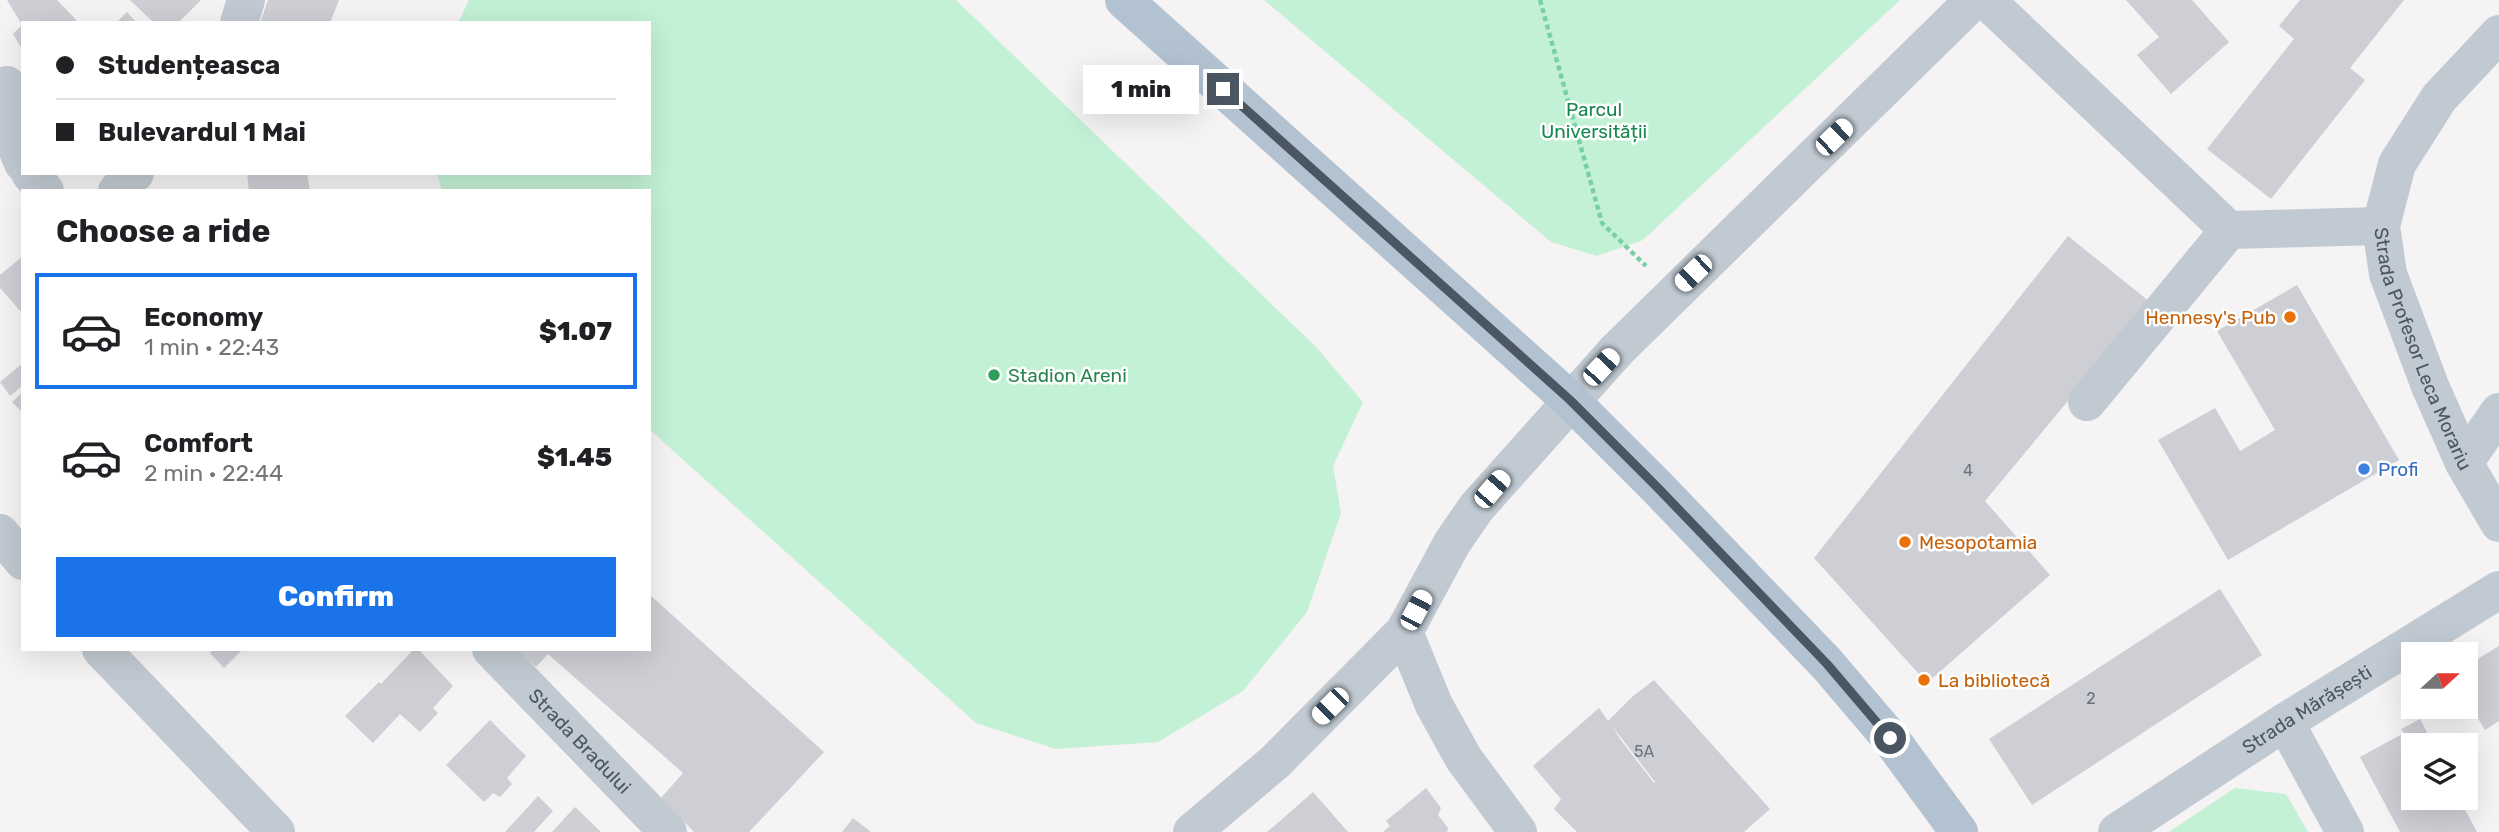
<!DOCTYPE html>
<html lang="en">
<head>
<meta charset="utf-8">
<style>
  :root { --surface:#fff; --page:#f6f6f6; --text:#202124; --muted:#757577; --line:#e0e0e0; --accent:#1a73e8 }
  body { margin:0; font-family:Rubik,sans-serif; background:var(--page); color:var(--text); height:100vh; display:flex; flex-direction:column; font-size:26px; white-space:nowrap }
  * { box-sizing:border-box; margin:0 }
  p { font-size:23px; color:var(--muted) }
  .icon { flex:none; width:38px; height:38px; fill:none; stroke:currentColor; stroke-width:2; stroke-linecap:round; stroke-linejoin:round }
  .map { position:relative; flex:1; overflow:hidden }
  .details { position:absolute; left:21px; top:189px; width:630px; height:462px; display:flex; flex-direction:column; background:var(--surface); border-radius:0px; box-shadow:0 7px 28px #0002 }
  .details>* { flex:none }
  .guide { position:absolute; left:21px; top:21px; width:630px; height:154px; border-radius:0px; box-shadow:0 7px 28px #0002; display:grid; align-content:center; height:154px; padding:0 35px; background:var(--surface) }
  .needle { width:46px; rotate:69deg }
  .controls { position:absolute; left:2401px; top:642px; display:grid; gap:14px }
  .controls a { display:grid; place-items:center; width:77px; height:77px; border-radius:0px; background:var(--surface); box-shadow:0 7px 28px #0002; font-size:35px }
  .end { position:absolute; width:32px; height:32px; margin:-16px; border:9px solid #4a5661; background:#fff; box-shadow:0 0 0 4px #fff }
  .from { border-radius:50% }
  .bubble { position:absolute; height:49px; border-radius:0px; background:var(--surface); box-shadow:0 7px 28px #0002; font-size:23px; font-weight:800; line-height:49px; text-align:center }
  .car { position:absolute; width:21px; height:42px; margin:-21px -10px; border-radius:9px; box-shadow:0 0 5px 2px #0007; background:linear-gradient(#fff 24%,#345 0 40%,#fff 0 76%,#345 0 86%,#fff 0) }
  .guide b { display:flex; align-items:center; gap:24px; height:66px; font-size:26px }
  .guide b+b { border-top:2px solid var(--line) }
  .guide i { width:18px; height:18px; background:var(--text) }
  ul { padding:0; list-style:none }
  li { display:flex; align-items:center; gap:21px; height:116px; margin:0 14px 10px; padding:0 21px; border:4px solid transparent; border-radius:0px }
  li div { flex:1 }
  li b { display:block; font-size:26px }
  li em { font-style:normal; font-weight:800 }
  li.current { border-color:var(--accent) }
  li>.icon { width:63px; height:63px; stroke-width:1.5 }
  h2 { padding:0 35px; font-size:32px; line-height:84px }
  .action { display:flex; gap:14px; margin-top:auto; padding:14px 35px }
  .action a { flex:1; height:80px; border-radius:0px; background:var(--accent); color:#fff; font-size:28px; font-weight:800; line-height:80px; text-align:center }
  .map>svg:first-child { display:block }
  .green { fill:#c3f1d5 }
  .building { fill:#cdcfd5; fill-rule:evenodd }
  .lines { fill:none; stroke-linecap:round; stroke-linejoin:round }
  .path { stroke:#7ad0a6; stroke-width:4.5; stroke-dasharray:5 3.5; stroke-linecap:butt }
  .minor { stroke:#c1cad2; stroke-width:38 }
  .major { stroke:#b3c2d1; stroke-width:38 }
  .route { stroke:#4a5661; stroke-width:9 }
  .food-dot { fill:#e8710a; stroke:#fff; stroke-width:2.5 }
  .leisure-dot { fill:#2e9e5b; stroke:#fff; stroke-width:2.5 }
  .shop-dot { fill:#3f7fe0; stroke:#fff; stroke-width:2.5 }
  .labels { text-anchor:middle; dominant-baseline:central; stroke-width:5; stroke-linejoin:round; paint-order:stroke }
  .number-label { font-size:16px; fill:#6b747e }
  .park-label { font-size:19px; fill:#17864f; stroke:#fff }
  .food-label { font-size:19px; fill:#c56008; stroke:#fff; text-anchor:start }
  .street-label { font-size:19px; fill:#4a5661; stroke:#fff }
  .leisure-label { font-size:19px; fill:#27864d; stroke:#fff; text-anchor:start }
  .shop-label { font-size:19px; fill:#366cbe; stroke:#fff; text-anchor:start }
</style>
</head>
<body>
<div class="map">
<svg width="2499" height="832" viewBox="0 0 2499 832">
  <rect width="100%" height="100%" fill="#f5f3f3"/>
  <g class="green">
    <polygon points="469,0 956,0 1316,347 1363,402 1333,466 1341,513 1307,612 1243,691 1158,742 1056,749 976,723 649,429 649,191 442,191 437,173 649,173 649,23 458,23"/>
    <polygon points="1264,0 1900,0 1643,240 1597,256 1551,242"/>
    <polygon points="2235,788 2286,794 2308,832 2169,832"/>
  </g>
  <g class="building">
    <polygon points="7,0 57,0 79,23 21,23"/>
    <polygon points="130,0 201,0 178,23 154,23"/>
    <polygon points="268,0 339,0 330,23 260,23"/>
    <polygon points="2126,0 2192,0 2229,42 2171,94 2137,55 2159,37"/>
    <polygon points="2300,0 2404,0 2350,68 2365,80 2271,199 2207,149 2294,39 2279,26"/>
    <polygon points="127,12 137,23 116,23"/>
    <polygon points="23,24 23,51 13,34"/>
    <polygon points="247,173 307,173 310,191 249,191"/>
    <polygon points="2068,236 2150,302 1985,501 2050,575 1927,683 1814,558"/>
    <polygon points="23,256 23,314 0,288 0,275"/>
    <polygon points="2297,285 2399,460 2228,560 2158,440 2215,408 2240,451 2275,430 2217,331"/>
    <polygon points="23,363 23,385 10,396 0,382"/>
    <polygon points="23,392 23,413 12,402"/>
    <polygon points="2220,589 2262,655 2032,805 1989,739"/>
    <polygon points="649,594 824,752 749,832 694,832 661,798 683,773 548,654 536,667 515,649 649,649"/>
    <polygon points="2499,646 2499,721 2485,730 2466,699 2466,666"/>
    <polygon points="214,649 243,649 224,668 210,653"/>
    <polygon points="414,649 418,649 453,686 433,708 438,713 420,732 400,714 373,743 345,716 379,682 381,684"/>
    <path d="M1654 680 1770 809 1744 832H1577L1554 809 1561 799 1533 766 1599 708 1608 721 1632 697ZM1613 727 1655 782 1654 783 1620 739Z"/>
    <polygon points="2420,719 2434,746 2413,746 2413,798 2459,798 2477,832 2400,832 2360,757 2404,733 2401,729"/>
    <polygon points="490,720 526,756 507,778 512,784 500,797 493,793 484,802 446,765"/>
    <polygon points="1426,788 1441,808 1438,815 1448,828 1447,832 1383,832 1390,826 1386,821"/>
    <polygon points="1313,792 1348,832 1267,832 1280,821"/>
    <polygon points="538,796 553,811 534,832 505,832"/>
    <polygon points="575,807 601,832 552,832"/>
    <polygon points="853,818 871,832 842,832"/>
  </g>
  <g class="lines">
    <polyline class="path" points="1540,0 1602,223 1646,266"/>
    <g class="minor">
      <polyline points="1986,0 2229,230 2381,226"/>
      <polyline points="239,23 246,0"/>
      <path id="s1" d="M2499 34 2439 98 2397 164 2381 226 2388 274 2430 386 2464 463 2499 523"/>
      <polyline points="7,85 7,125 23,163"/>
      <polyline points="30,173 45,191"/>
      <polyline points="117,191 135,173"/>
      <polyline points="2087,402 2229,230"/>
      <polyline points="2464,463 2499,412"/>
      <polyline points="0,533 23,561"/>
      <polyline points="1404,632 1434,705 1464,759 1518,832"/>
      <polyline points="101,649 276,832"/>
      <path id="s2" d="M491 649 668 832"/>
      <polyline points="2285,722 2345,832"/>
      <polyline points="1192,832 1275,762 1404,632 1452,543 1476,508 1617,350 1974,0"/>
      <path id="s3" d="M2117 832 2285 722 2499 590"/>
    </g>
    <polyline class="major" points="1124,0 1570,400 1657,487 1827,664 1890,738 1959,832"/>
  </g>
  <g class="lines">
    <polyline class="route" points="1223,89 1570,400 1657,487 1827,664 1890,738"/>
  </g>
  <g class="food-dot">
    <circle cx="2290" cy="317" r="7"/>
    <circle cx="1905" cy="542" r="7"/>
    <circle cx="1924" cy="680" r="7"/>
  </g>
  <circle class="leisure-dot" cx="994" cy="375" r="7"/>
  <circle class="shop-dot" cx="2364" cy="469" r="7"/>
  <g class="labels">
    <g class="number-label">
      <text x="1968" y="470">4</text>
      <text x="2091" y="698">2</text>
      <text x="1644" y="751">5A</text>
    </g>
    <g class="park-label">
      <text x="1594" y="109">Parcul<tspan x="1594" dy="22">Universității</tspan></text>
    </g>
    <g class="food-label">
      <text x="2276" y="317" text-anchor="end">Hennesy's Pub</text>
      <text x="1919" y="542">Mesopotamia</text>
      <text x="1938" y="680">La bibliotecă</text>
    </g>
    <g class="street-label">
      <text stroke="none"><textPath href="#s1" startOffset="360">Strada Profesor Leca Morariu</textPath></text>
      <text stroke="none"><textPath href="#s3" startOffset="226">Strada Mărășești</textPath></text>
      <text stroke="none"><textPath href="#s2" startOffset="128">Strada Bradului</textPath></text>
    </g>
    <g class="leisure-label">
      <text x="1008" y="375">Stadion Areni</text>
    </g>
    <g class="shop-label">
      <text x="2378" y="469">Profi</text>
    </g>
  </g>
</svg>
<div class="controls">
<a><svg class="needle" viewBox="-14 -14 28 28"><path d="M0-13l5 13h-10z" fill="#e53935"/><path d="M0 13l5-13h-10z" fill="#757577"/></svg></a>
<a><svg class="icon" aria-label="layers" viewBox="0 0 24 24"><path d="M12 4l9 5-9 5-9-5zM3 14l9 5 9-5"/></svg></a>
</div>
<i class="end from" style="left:1890px;top:738px"></i>
<i class="end" style="left:1223px;top:89px"></i>
<div class="bubble" style="left:1083px;top:65px;width:116px">1 min</div>
<i class="car" style="left:1834px;top:137px;rotate:46deg"></i>
<i class="car" style="left:1693px;top:273px;rotate:226deg"></i>
<i class="car" style="left:1601px;top:367px;rotate:43deg"></i>
<i class="car" style="left:1492px;top:489px;rotate:41deg"></i>
<i class="car" style="left:1416px;top:610px;rotate:28deg"></i>
<i class="car" style="left:1330px;top:706px;rotate:225deg"></i>
<div class="guide">
<b><i class="from"></i>Studențeasca</b>
<b><i></i>Bulevardul 1 Mai</b>
</div>
<section class="details">
<h2>Choose a ride</h2>
<ul>
<li class="current"><svg class="icon" aria-label="car" viewBox="0 0 24 24"><path d="M5 17H2v-5l4-1 3-4h7l3 4 3 1v5h-3M9 17h6M6 11h13"/><circle cx="7" cy="17" r="2"/><circle cx="17" cy="17" r="2"/></svg><div><b>Economy</b><p>1 min · 22:43</p></div><em>$1.07</em></li>
<li><svg class="icon" aria-label="car" viewBox="0 0 24 24"><path d="M5 17H2v-5l4-1 3-4h7l3 4 3 1v5h-3M9 17h6M6 11h13"/><circle cx="7" cy="17" r="2"/><circle cx="17" cy="17" r="2"/></svg><div><b>Comfort</b><p>2 min · 22:44</p></div><em>$1.45</em></li>
</ul>
<div class="action"><a>Confirm</a></div>
</section>
</div>
</body>
</html>
